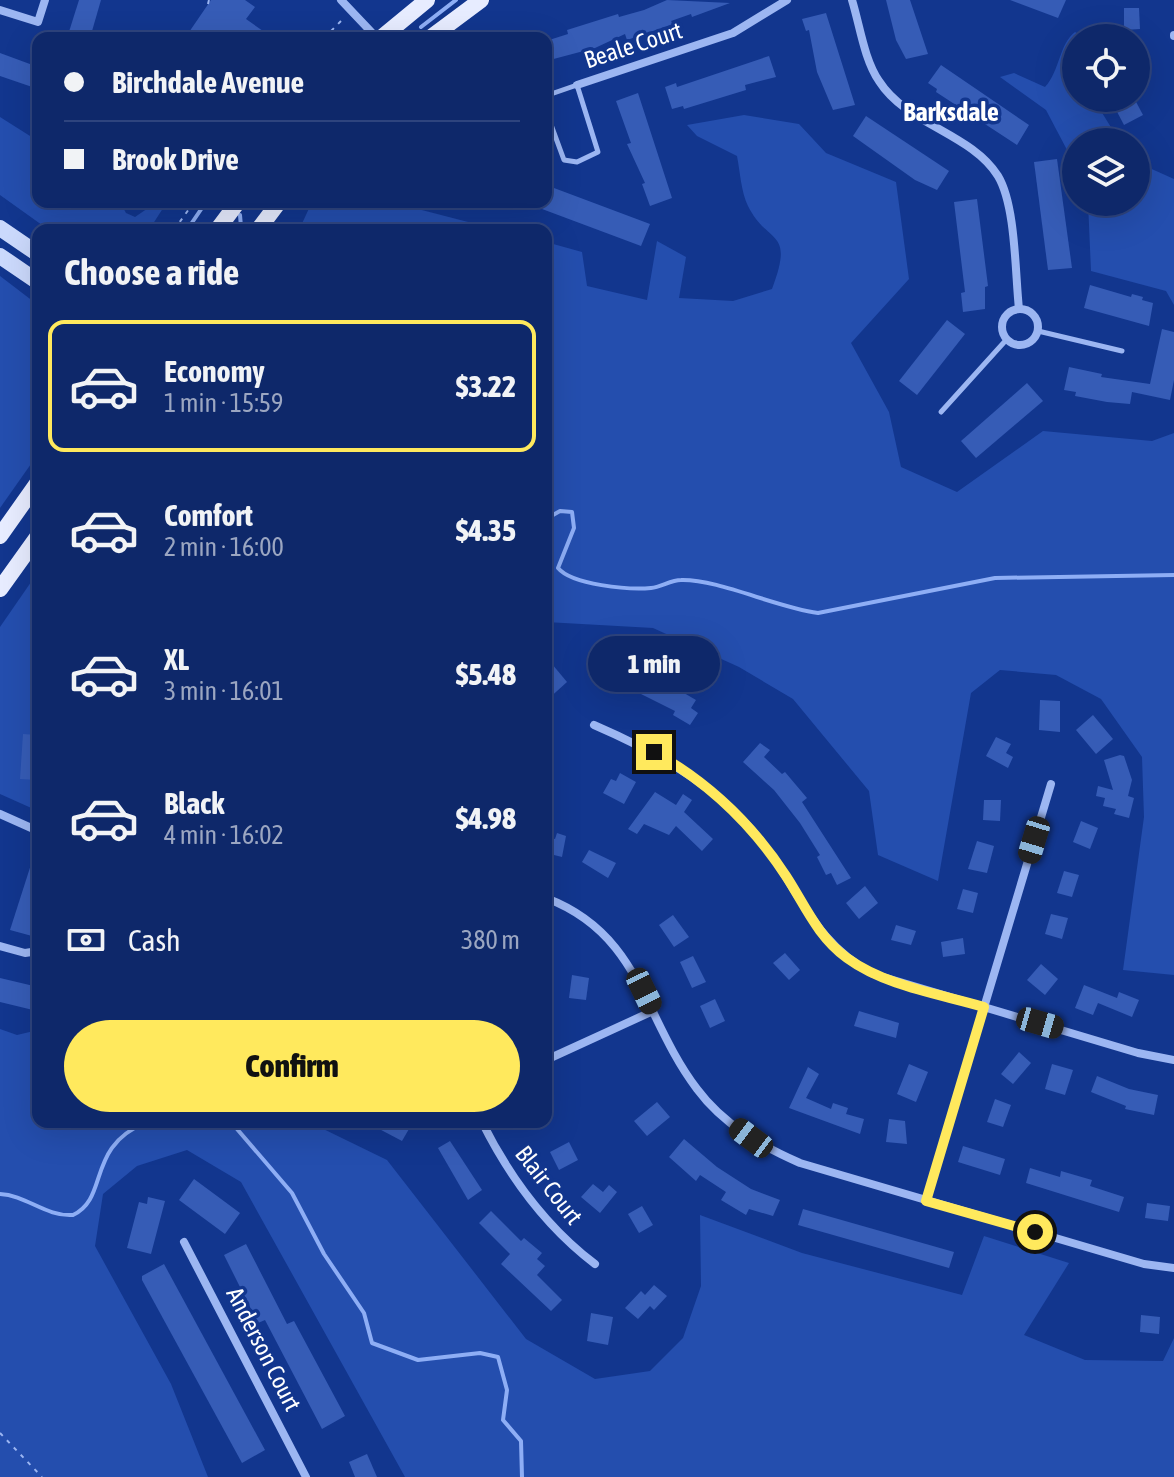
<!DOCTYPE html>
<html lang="en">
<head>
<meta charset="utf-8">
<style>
  :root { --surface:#0e286a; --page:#173070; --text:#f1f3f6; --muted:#9ba6c1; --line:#2e447e; --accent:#ffe95d }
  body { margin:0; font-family:"Asap Condensed",sans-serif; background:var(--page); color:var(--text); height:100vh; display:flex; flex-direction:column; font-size:30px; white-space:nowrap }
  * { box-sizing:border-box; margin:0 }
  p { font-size:26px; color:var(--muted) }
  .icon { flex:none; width:44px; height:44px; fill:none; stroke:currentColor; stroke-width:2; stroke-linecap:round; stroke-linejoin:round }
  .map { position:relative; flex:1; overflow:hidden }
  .drawer { position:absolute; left:32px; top:224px; width:520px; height:904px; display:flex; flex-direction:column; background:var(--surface); border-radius:16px; box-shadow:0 8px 32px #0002,0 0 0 2px var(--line) }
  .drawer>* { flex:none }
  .hud { position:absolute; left:32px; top:32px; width:520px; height:176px; border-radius:16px; box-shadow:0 8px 32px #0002,0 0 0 2px var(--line); display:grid; align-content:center; height:176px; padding:0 32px; background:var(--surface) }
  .buttons { position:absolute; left:1062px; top:24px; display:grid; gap:16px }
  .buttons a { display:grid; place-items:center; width:88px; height:88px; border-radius:50%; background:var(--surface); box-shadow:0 8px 32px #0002,0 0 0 2px var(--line); font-size:40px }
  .end { position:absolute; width:36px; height:36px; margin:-18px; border:10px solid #ffe95d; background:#111; box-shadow:0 0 0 4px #111 }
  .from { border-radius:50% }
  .bubble { position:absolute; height:56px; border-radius:28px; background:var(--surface); box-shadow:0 8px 32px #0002,0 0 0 2px var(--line); font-size:26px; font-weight:800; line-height:56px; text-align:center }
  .car { position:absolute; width:24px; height:48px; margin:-24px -12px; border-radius:10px; box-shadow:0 0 6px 2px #0007; background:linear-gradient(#222 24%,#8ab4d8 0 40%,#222 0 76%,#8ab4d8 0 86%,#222 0) }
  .hud b { display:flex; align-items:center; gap:28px; height:76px; font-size:30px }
  .hud b+b { border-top:2px solid var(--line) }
  .hud i { width:20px; height:20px; background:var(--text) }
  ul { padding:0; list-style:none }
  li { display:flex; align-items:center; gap:24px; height:132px; margin:0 16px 12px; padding:0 16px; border:4px solid transparent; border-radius:16px }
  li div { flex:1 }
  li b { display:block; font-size:30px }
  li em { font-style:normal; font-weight:800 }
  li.selected { border-color:var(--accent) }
  li>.icon { width:72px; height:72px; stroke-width:1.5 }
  h2 { padding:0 32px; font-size:36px; line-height:96px }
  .pay { display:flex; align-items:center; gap:20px; height:88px; padding:0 32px; font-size:30px }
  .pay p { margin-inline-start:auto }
  .primary-button { display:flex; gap:16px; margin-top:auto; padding:16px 32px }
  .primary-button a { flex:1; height:92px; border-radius:48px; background:var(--accent); color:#111; font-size:32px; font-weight:800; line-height:92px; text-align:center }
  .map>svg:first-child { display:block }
  .green { fill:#244eae }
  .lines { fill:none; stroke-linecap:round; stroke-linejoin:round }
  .stream { stroke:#8eaef5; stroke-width:4 }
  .building { fill:#365cb6 }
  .path { stroke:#9cb6f2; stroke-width:2; stroke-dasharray:4 6; stroke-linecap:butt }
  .service { stroke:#9cb6f2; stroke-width:5 }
  .minor { stroke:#9cb6f2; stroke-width:8 }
  .secondary { stroke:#cbd9fc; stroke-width:16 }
  .primary { stroke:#e7ecff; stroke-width:16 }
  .route { stroke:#ffe95d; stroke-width:10 }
  .labels { text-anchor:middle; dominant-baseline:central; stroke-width:7; stroke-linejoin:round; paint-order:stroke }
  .street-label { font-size:24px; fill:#fff; stroke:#12368e }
  .neighbourhood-label { font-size:26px; font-weight:bold; fill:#fff; stroke:#12368e }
</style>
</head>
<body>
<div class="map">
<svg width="1174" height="1477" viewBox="0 0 1174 1477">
  <rect width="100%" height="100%" fill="#12368e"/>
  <g class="green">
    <path d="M1075 32 1085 38H1076V98H1093L1120 142H1076V167L1046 110 1000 77 1014 73 1045 87C1060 71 1059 44 1075 32Z"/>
    <path d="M744 115 799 124 826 153 896 182 909 279 851 343 889 412 901 467 957 492 1043 431 1152 441 1174 433V975L1123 970 1144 817 1142 757 1101 699 1056 675 1000 670 971 693 938 881 878 855 869 791 793 699 739 667 653 628 546 622V242L582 252 587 286 647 300 657 241 686 257 679 298 733 301 772 289C795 228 768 246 748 206 741 192 740 171 737 156L697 136 687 125Z"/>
    <polygon points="0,117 38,141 38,202 120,202 126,213 135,217 157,202 167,202 149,230 49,230 0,195"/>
    <polygon points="1136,158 1145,166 1174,179 1174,305 1166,291 1091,271 1088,202 1136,202"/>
    <polygon points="312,202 412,202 414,208 499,230 299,230"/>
    <polygon points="0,276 38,305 38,454 0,508"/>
    <polygon points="38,572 38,811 0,794 0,627"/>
    <polygon points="0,1029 17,1035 38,1030 38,1122 309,1122 387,1160 526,1339 595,1379 650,1371 683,1338 701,1286 700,1215 802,1253 962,1295 984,1236 1069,1263 1024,1335 1085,1360 1163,1361 1174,1338 1174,1477 405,1477 241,1182 187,1150 137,1166 103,1194 95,1246 171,1384 208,1477 0,1477"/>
  </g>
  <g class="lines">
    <g class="stream">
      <polyline points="421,27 456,0"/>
      <polyline points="240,215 241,227"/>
      <polyline points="187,230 206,202"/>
      <polyline points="239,230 255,224"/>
      <path d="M546 519 560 511 572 512 574 528 558 568C572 585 629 590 651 588 661 587 671 580 681 580 718 579 775 607 818 613L995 578 1174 575"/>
      <polyline points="231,1122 292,1193 324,1254 364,1313 372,1343 418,1360 480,1353 498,1357 507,1390 503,1420 521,1441 522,1477"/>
      <path d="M0 1194C26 1195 46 1217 73 1215 110 1197 85 1147 147 1122"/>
    </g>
  </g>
  <g class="building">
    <polygon points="79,0 101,0 90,38 67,38"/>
    <polygon points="211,0 245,0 255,7 246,19 273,38 185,38"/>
    <polygon points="667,0 730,3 692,17 691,14 671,21 673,24 627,40 625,34 595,48 546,61 546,41 568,34 567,30 618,14 619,17 644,10"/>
    <polygon points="886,0 910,0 928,54 906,59 896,40"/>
    <polygon points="1010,0 1066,0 1058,18"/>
    <polygon points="1124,8 1139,8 1140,29 1124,30"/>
    <polygon points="826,13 855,105 833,110 817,72 809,30 806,31 802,19"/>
    <polygon points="0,53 38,67 38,89 0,76"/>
    <polygon points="769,56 776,77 745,85 746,90 684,109 683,106 672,109 665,87 676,83 677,87"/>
    <polygon points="941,65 1029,125 1017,145 936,92 937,89 928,83"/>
    <polygon points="638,93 672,198 650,206 642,184 645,183 627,144 631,143 616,101"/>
    <polygon points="1130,98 1134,98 1143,115 1124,125 1114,106"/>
    <polygon points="866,116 949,171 937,190 915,180 853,136"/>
    <polygon points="1057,159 1072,268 1048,270 1034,162"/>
    <polygon points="546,185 650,224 641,246 526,203 546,202"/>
    <polygon points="977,199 988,286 985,287 985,309 963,312 961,293 965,292 954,202"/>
    <polygon points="1090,285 1131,297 1132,294 1143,297 1142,300 1153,303 1149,326 1084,308"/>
    <polygon points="947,320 965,334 917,395 899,381"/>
    <polygon points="1162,329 1174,332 1174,380 1170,400 1132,392 1130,404 1107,402 1075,396 1076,392 1064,390 1069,367 1102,374 1101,377 1150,384"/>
    <polygon points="1027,383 1043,401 976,458 961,441"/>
    <polygon points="552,664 567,682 546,701 546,670"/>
    <polygon points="680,673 692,679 684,693 696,700 691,708 698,713 690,725 673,715 675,711 641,694 647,678 671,690"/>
    <polygon points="1040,700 1060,701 1060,732 1039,730"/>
    <polygon points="1093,715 1113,739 1096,754 1076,730"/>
    <polygon points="23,734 38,735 38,780 20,779"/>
    <polygon points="996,737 1011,744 1006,753 1013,757 1008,768 986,756"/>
    <polygon points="760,743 770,750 764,757 782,774 785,772 807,798 802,802 851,878 837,885 831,873 826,875 817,857 820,855 800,823 774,790 743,762"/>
    <polygon points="1120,755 1124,756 1132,780 1128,796 1134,798 1129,818 1114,814 1116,809 1103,806 1105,798 1096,796 1098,786 1113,790 1104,760"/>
    <polygon points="620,773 636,782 624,804 603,793 611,779 616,781"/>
    <polygon points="655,792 676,805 683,794 692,800 684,812 713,839 702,851 676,826 669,835 644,824 637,834 628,829"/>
    <polygon points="984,800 1001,800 1000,821 983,820"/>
    <polygon points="1081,821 1098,828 1090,849 1073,842"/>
    <polygon points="557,833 566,836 562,857 546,853 546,837 555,839"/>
    <polygon points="977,841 994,846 987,873 968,869"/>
    <polygon points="589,850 616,863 608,878 582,862"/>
    <polygon points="35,852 38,926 32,936 10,930"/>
    <polygon points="1064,871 1079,875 1072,897 1057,893"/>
    <polygon points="865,886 878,903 859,919 846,903"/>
    <polygon points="963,889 978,893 973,913 957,909"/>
    <polygon points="1051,914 1068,918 1062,939 1045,934"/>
    <polygon points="673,915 689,937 674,947 659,925"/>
    <polygon points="896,925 916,931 911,945 891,940"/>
    <polygon points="963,938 965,954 943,957 941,942"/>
    <polygon points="785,953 800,970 789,980 773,963"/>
    <polygon points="693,956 706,982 692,988 680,962"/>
    <polygon points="1041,964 1058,979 1045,995 1027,980"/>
    <polygon points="572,975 589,978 586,1000 569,998"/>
    <polygon points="0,978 38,987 33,1010 0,1002"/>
    <polygon points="1084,985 1117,998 1119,992 1139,1000 1132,1017 1098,1003 1093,1015 1075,1008"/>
    <polygon points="715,999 725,1021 710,1028 700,1006"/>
    <polygon points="859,1011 899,1023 896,1038 854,1026"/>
    <polygon points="1019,1052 1031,1063 1013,1084 1001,1074"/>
    <polygon points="909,1064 928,1072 916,1102 897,1094"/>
    <polygon points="1052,1064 1073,1070 1065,1095 1045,1089"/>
    <polygon points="808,1067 819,1074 806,1098 831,1109 833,1103 848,1108 846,1114 864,1119 860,1134 789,1108"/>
    <polygon points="1097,1076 1129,1089 1158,1095 1154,1115 1125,1109 1126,1106 1091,1092"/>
    <polygon points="995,1099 1011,1105 1003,1127 987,1122"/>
    <polygon points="657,1102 670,1117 647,1136 634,1121"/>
    <polygon points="889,1119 905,1121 907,1144 886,1142"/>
    <polygon points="366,1122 413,1122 402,1141"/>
    <polygon points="684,1139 717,1167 751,1189 780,1200 773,1216 749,1209 746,1215 721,1200 726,1192 700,1175 696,1181 669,1157"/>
    <polygon points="450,1141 482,1190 468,1200 438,1148"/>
    <polygon points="569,1142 578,1160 559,1170 550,1152"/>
    <polygon points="963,1146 1005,1159 1000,1175 958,1162"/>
    <polygon points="1030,1168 1060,1177 1061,1171 1092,1180 1090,1186 1124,1197 1119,1212 1026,1183"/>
    <polygon points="194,1179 240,1213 225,1234 179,1200"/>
    <polygon points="593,1184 603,1192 609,1185 617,1192 600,1213 581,1197"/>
    <polygon points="148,1197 165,1201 151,1254 127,1248 139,1202 147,1204"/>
    <polygon points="1147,1203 1170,1206 1168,1221 1145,1218"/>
    <polygon points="642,1206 653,1225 639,1233 628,1214"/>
    <polygon points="803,1209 954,1252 949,1268 798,1225"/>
    <polygon points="491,1211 521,1241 524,1238 542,1253 537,1259 545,1266 537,1275 562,1300 551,1311 501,1264 510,1254 479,1223"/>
    <polygon points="246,1244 287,1324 294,1321 345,1416 322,1429 265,1320 258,1323 224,1255"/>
    <polygon points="164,1264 265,1450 242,1463 142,1280 142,1276"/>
    <polygon points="654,1285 667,1296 654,1310 650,1306 638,1319 625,1308 641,1291 645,1295"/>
    <polygon points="591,1313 613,1317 608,1345 587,1341"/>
    <polygon points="1141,1315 1160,1317 1159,1334 1140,1332"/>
    <polygon points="367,1454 377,1477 355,1477 349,1462"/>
  </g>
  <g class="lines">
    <g class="path">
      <polyline points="208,4 209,0"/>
      <polyline points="324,38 345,17"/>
      <polyline points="174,230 194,202"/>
      <polyline points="0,1433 42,1477"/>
    </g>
    <g class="service">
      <polyline points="546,100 551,94 577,85 598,152 577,162 564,160 546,111"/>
      <polyline points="1038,331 1122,351"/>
      <polyline points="941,412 1007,339"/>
    </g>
    <g class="minor">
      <polyline points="341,0 377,38"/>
      <path d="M852 0C860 26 864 59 879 81 907 125 971 133 998 176 1016 206 1015 273 1019 309"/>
      <polyline points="0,10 38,22 45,0"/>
      <polyline points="1174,35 1174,36"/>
      <polyline points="577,85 733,33 787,0"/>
      <circle cx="1020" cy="327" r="18"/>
      <path d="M594 725C661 754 723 789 767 849 803 898 816 943 873 974L1138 1053 1174 1060"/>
      <polyline points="0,814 38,831"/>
      <path d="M546 898C641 934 643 1018 697 1089 723 1124 761 1146 800 1163L1144 1264 1174 1268"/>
      <polyline points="0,946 25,953 38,951"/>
      <polyline points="546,1060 653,1011"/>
      <path d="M482 1122C510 1178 545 1226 595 1264"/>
      <polyline points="926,1201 1051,784"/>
      <polyline points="184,1242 306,1477"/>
    </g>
    <g class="secondary">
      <polyline points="0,228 38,254"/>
      <polyline points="0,256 38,282"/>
    </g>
    <g class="primary">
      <polyline points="381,38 427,0"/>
      <polyline points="430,38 481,0"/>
      <polyline points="217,230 238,202"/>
      <polyline points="258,230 279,202"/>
      <polyline points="0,536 38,482"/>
      <polyline points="0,589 38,536"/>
    </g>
  </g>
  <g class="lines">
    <path class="route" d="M654 752C708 782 752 824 786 876 805 905 817 936 847 958 885 986 940 994 984 1007L926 1201 1035 1232"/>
  </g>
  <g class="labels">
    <g class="street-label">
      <text transform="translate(633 45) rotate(-18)">Beale Court</text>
      <text transform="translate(549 1185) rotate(52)">Blair Court</text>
      <text transform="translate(264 1349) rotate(63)">Anderson Court</text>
    </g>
    <g class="neighbourhood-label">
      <text x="951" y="112">Barksdale</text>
    </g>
  </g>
</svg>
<div class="buttons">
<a><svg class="icon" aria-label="locate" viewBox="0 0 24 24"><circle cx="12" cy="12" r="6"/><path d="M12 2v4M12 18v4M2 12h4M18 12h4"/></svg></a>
<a><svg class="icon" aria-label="layers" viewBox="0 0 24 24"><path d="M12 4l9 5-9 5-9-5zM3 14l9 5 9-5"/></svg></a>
</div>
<i class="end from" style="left:1035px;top:1232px"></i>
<i class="end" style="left:654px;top:752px"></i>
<div class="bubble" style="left:588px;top:636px;width:132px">1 min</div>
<i class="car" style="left:1034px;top:840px;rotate:197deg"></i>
<i class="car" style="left:644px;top:991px;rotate:154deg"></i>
<i class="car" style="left:1040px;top:1023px;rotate:106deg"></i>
<i class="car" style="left:751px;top:1138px;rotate:307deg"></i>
<div class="hud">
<b><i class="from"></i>Birchdale Avenue</b>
<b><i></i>Brook Drive</b>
</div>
<section class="drawer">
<h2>Choose a ride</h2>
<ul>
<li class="selected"><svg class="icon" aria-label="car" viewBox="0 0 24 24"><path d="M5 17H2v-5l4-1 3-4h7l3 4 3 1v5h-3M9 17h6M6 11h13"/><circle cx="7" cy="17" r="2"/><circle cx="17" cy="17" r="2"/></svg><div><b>Economy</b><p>1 min · 15:59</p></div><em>$3.22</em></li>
<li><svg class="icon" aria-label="car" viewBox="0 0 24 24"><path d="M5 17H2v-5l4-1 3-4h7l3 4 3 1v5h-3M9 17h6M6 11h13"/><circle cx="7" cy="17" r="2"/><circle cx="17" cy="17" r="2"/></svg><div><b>Comfort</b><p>2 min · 16:00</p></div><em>$4.35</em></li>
<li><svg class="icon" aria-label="car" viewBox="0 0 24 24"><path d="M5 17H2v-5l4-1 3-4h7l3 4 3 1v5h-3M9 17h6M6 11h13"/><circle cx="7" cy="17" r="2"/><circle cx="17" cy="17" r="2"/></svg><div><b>XL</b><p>3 min · 16:01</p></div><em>$5.48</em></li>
<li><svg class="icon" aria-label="car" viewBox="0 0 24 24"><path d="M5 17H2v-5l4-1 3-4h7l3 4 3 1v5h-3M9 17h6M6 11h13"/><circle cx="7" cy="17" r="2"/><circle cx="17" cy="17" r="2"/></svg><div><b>Black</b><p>4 min · 16:02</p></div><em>$4.98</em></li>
</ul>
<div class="pay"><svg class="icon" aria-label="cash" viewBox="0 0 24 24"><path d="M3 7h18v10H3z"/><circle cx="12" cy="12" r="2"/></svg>Cash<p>380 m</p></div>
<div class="primary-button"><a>Confirm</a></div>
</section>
</div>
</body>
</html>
